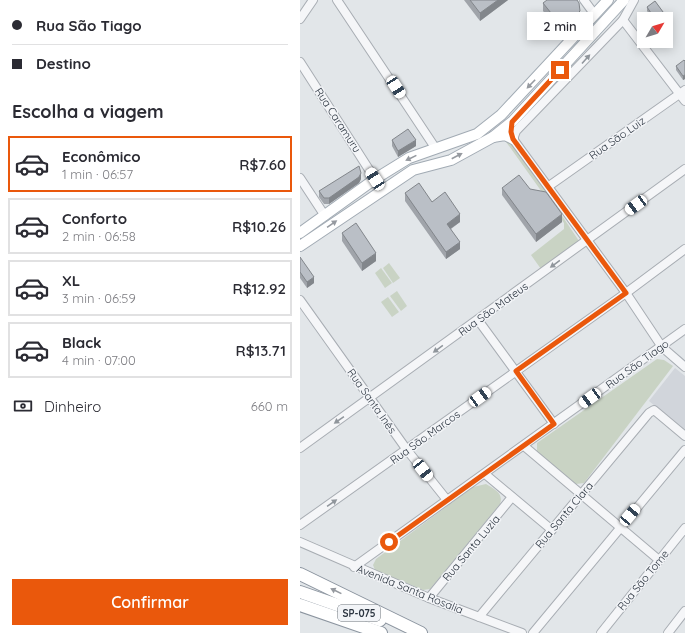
<!DOCTYPE html>
<html lang="pt">
<head>
<meta charset="utf-8">
<style>
  :root { --surface:#fff; --page:#f7f7f7; --text:#2b2b33; --muted:#7c7c81; --line:#e1e1e2; --accent:#ea580c }
  body { margin:0; font-family:Quicksand,sans-serif; background:var(--page); color:var(--text); height:100vh; display:flex; flex-direction:column; font-size:15px; white-space:nowrap }
  * { box-sizing:border-box; margin:0 }
  p { font-size:13px; color:var(--muted) }
  .icon { flex:none; width:22px; height:22px; fill:none; stroke:currentColor; stroke-width:2; stroke-linecap:round; stroke-linejoin:round }
  .map { position:relative; flex:1; overflow:hidden }
  .drawer { display:flex; flex-direction:column; background:var(--surface); width:300px }
  .drawer>* { flex:none }
  .banner { display:grid; align-content:center; height:88px; padding:0 12px; background:var(--surface) }
  .needle { width:26px; rotate:52deg }
  .buttons { position:absolute; left:337px; top:12px; display:grid; gap:8px }
  .buttons a { display:grid; place-items:center; width:36px; height:36px; border-radius:0px; background:var(--surface); box-shadow:0 2px 10px #0003; font-size:20px }
  .end { position:absolute; width:18px; height:18px; margin:-9px; border:5px solid #ea580c; background:#fff; box-shadow:0 0 0 2px #fff }
  .from { border-radius:50% }
  .bubble { position:absolute; height:28px; border-radius:0px; background:var(--surface); box-shadow:0 2px 10px #0003; font-size:13px; font-weight:600; line-height:28px; text-align:center }
  .car { position:absolute; width:12px; height:24px; margin:-12px -6px; border-radius:5px; box-shadow:0 0 3px 1px #0007; background:linear-gradient(#fff 24%,#345 0 40%,#fff 0 76%,#345 0 86%,#fff 0) }
  .banner b { display:flex; align-items:center; gap:14px; height:38px; font-size:15px }
  .banner b+b { border-top:1px solid var(--line) }
  .banner i { width:10px; height:10px; background:var(--text) }
  ul { padding:0; list-style:none }
  li { display:flex; align-items:center; gap:12px; height:56px; margin:0 8px 6px; padding:0 4px; border:2px solid var(--line); border-radius:0px }
  li div { flex:1 }
  li b { display:block; font-size:15px }
  li em { font-style:normal; font-weight:600 }
  li.active { border-color:var(--accent) }
  li>.icon { width:36px; height:36px; stroke-width:1.5 }
  h2 { padding:0 12px; font-size:18px; line-height:48px }
  .pay { display:flex; align-items:center; gap:10px; height:44px; padding:0 12px; font-size:15px }
  .pay p { margin-inline-start:auto }
  .primary-button { display:flex; gap:8px; margin-top:auto; padding:8px 12px }
  .primary-button a { flex:1; height:46px; border-radius:0px; background:var(--accent); color:#fff; font-size:16px; font-weight:600; line-height:46px; text-align:center }
  main { display:flex; flex:1; min-height:0 }
  .map>svg:first-child { display:block }
  .built { fill:#d1d5db }
  .green { fill:#c9d3c4 }
  .lines { fill:none; stroke-linecap:round; stroke-linejoin:round }
  .minor-casing { stroke:#a8adb3; stroke-width:10 }
  .major-casing { stroke:#a2abb4; stroke-width:12 }
  .highway-casing { stroke:#8b949f; stroke-width:14 }
  .minor { stroke:#f5f6f8; stroke-width:8 }
  .major { stroke:#fff; stroke-width:10 }
  .highway { stroke:#fff; stroke-width:12 }
  .wall { fill:#a0a4aa }
  .shaded-wall { fill:#82868b }
  .building { fill:#babfc6; stroke:#82868b }
  .oneway { fill:#90969c }
  .oneway2 { fill:#969aa0 }
  .route { stroke:#ea580c; stroke-width:5 }
  .labels { text-anchor:middle; dominant-baseline:central; stroke-width:3; stroke-linejoin:round; paint-order:stroke }
  .shield { fill:#f2f4f7; stroke:#676e77; stroke-width:1 }
  .shield-label { font-size:10px; font-weight:bold; fill:#2c3540 }
  .street-label { font-size:11px; fill:#2c3540; stroke:#f2f4f7 }
</style>
</head>
<body>
<main>
<section class="drawer">
<div class="banner">
<b><i class="from"></i>Rua São Tiago</b>
<b><i></i>Destino</b>
</div>
<h2>Escolha a viagem</h2>
<ul>
<li class="active"><svg class="icon" aria-label="car" viewBox="0 0 24 24"><path d="M5 17H2v-5l4-1 3-4h7l3 4 3 1v5h-3M9 17h6M6 11h13"/><circle cx="7" cy="17" r="2"/><circle cx="17" cy="17" r="2"/></svg><div><b>Econômico</b><p>1 min · 06:57</p></div><em>R$7.60</em></li>
<li><svg class="icon" aria-label="car" viewBox="0 0 24 24"><path d="M5 17H2v-5l4-1 3-4h7l3 4 3 1v5h-3M9 17h6M6 11h13"/><circle cx="7" cy="17" r="2"/><circle cx="17" cy="17" r="2"/></svg><div><b>Conforto</b><p>2 min · 06:58</p></div><em>R$10.26</em></li>
<li><svg class="icon" aria-label="car" viewBox="0 0 24 24"><path d="M5 17H2v-5l4-1 3-4h7l3 4 3 1v5h-3M9 17h6M6 11h13"/><circle cx="7" cy="17" r="2"/><circle cx="17" cy="17" r="2"/></svg><div><b>XL</b><p>3 min · 06:59</p></div><em>R$12.92</em></li>
<li><svg class="icon" aria-label="car" viewBox="0 0 24 24"><path d="M5 17H2v-5l4-1 3-4h7l3 4 3 1v5h-3M9 17h6M6 11h13"/><circle cx="7" cy="17" r="2"/><circle cx="17" cy="17" r="2"/></svg><div><b>Black</b><p>4 min · 07:00</p></div><em>R$13.71</em></li>
</ul>
<div class="pay"><svg class="icon" aria-label="cash" viewBox="0 0 24 24"><path d="M3 7h18v10H3z"/><circle cx="12" cy="12" r="2"/></svg>Dinheiro<p>660 m</p></div>
<div class="primary-button"><a>Confirmar</a></div>
</section>
<div class="map">
<svg width="385" height="633" viewBox="0 0 385 633">
  <rect width="100%" height="100%" fill="#e2e6e9"/>
  <polygon class="built" points="375,368 385,376 385,431 349,401"/>
  <g class="green">
    <polygon points="209,137 279,241 241,269 231,255 264,229 264,223 204,139"/>
    <polygon points="89,263 100,278 93,283 83,268"/>
    <polygon points="81,268 92,283 85,288 75,273"/>
    <polygon points="97,291 107,306 101,311 90,296"/>
    <polygon points="88,297 99,312 92,317 81,302"/>
    <polygon points="357,359 364,360 373,366 284,483 276,484 237,452 237,443"/>
    <path d="M186 484C194 489 204 493 200 504L130 589 123 590 75 570 73 565 76 559 173 487Z"/>
  </g>
  <g class="lines">
    <defs>
      <g id="minor">
        <polyline points="37,0 136,149"/>
        <polyline points="284,0 295,15"/>
        <polyline points="334,0 323,20 216,131 213,139 326,293 362,347 385,367"/>
        <polyline points="0,19 13,0"/>
        <polyline points="323,20 385,101"/>
        <polyline points="0,62 75,179"/>
        <polyline points="0,178 25,216"/>
        <polyline points="249,186 385,90"/>
        <polyline points="0,300 107,450 147,500"/>
        <polyline points="178,320 254,424"/>
        <polyline points="224,446 359,560"/>
        <polyline points="0,448 385,169"/>
        <polyline points="185,474 252,530"/>
        <polyline points="0,525 326,293 385,249"/>
        <polyline points="0,542 129,598 222,633"/>
        <polyline points="54,567 385,329"/>
        <polyline points="129,598 212,497"/>
        <polyline points="179,617 349,413 354,410 385,436"/>
        <polyline points="233,633 385,450"/>
        <polyline points="301,633 385,528"/>
        <polyline points="368,633 385,611"/>
      </g>
      <g id="major">
        <polyline points="193,137 205,135 213,139"/>
        <polyline points="0,233 75,179 109,158 177,134 201,115 308,0"/>
        <polyline points="0,246 113,170 151,160 193,137 213,121 324,0"/>
      </g>
      <g id="highway">
        <polyline points="0,574 121,633"/>
        <polyline points="0,592 80,620"/>
        <polyline points="0,605 81,633"/>
      </g>
    </defs>
    <use href="#minor" class="minor-casing"/>
    <use href="#major" class="major-casing"/>
    <use href="#highway" class="highway-casing"/>
    <use href="#minor" class="minor"/>
    <use href="#major" class="major"/>
    <use href="#highway" class="highway"/>
  </g>
  <g class="wall">
    <polygon points="164,0 208,0 180,21"/>
    <polygon points="355,1 366,16 366,20 366,19 353,19 347,11 347,7"/>
    <polygon points="243,3 280,18 263,36 243,11"/>
    <polygon points="385,61 385,79 383,80 376,70 376,66"/>
    <polygon points="92,140 116,146 98,157 92,146"/>
    <polygon points="61,179 59,183 29,204 24,204 19,197 19,191"/>
    <polygon points="202,188 230,189 262,222 236,242 202,195"/>
    <polygon points="105,193 132,202 160,222 151,229 160,249 146,259 105,201"/>
    <polygon points="42,233 76,261 62,271 42,241"/>
    <polygon points="0,257 14,283 7,288 0,278"/>
  </g>
  <g class="shaded-wall">
    <polygon points="198,0 208,0 180,21 180,13"/>
    <polygon points="280,11 280,18 263,36 263,28"/>
    <polygon points="366,16 366,20 366,19 363,19"/>
    <polygon points="385,75 385,79 383,80 383,76"/>
    <polygon points="116,140 116,146 98,157 98,151"/>
    <polygon points="61,173 61,179 59,183 29,204 29,198"/>
    <polygon points="160,214 160,222 147,231 147,224"/>
    <polygon points="262,214 262,222 236,242 236,234"/>
    <polygon points="160,242 160,249 146,259 146,252"/>
    <polygon points="76,253 76,261 62,271 62,263"/>
    <polygon points="14,277 14,283 7,288 7,282"/>
  </g>
  <g class="building">
    <polygon points="170,0 198,0 180,13"/>
    <polygon points="247,0 277,0 279,3 280,11 263,28 243,3"/>
    <polygon points="355,1 366,16 363,19 355,19 347,7"/>
    <polygon points="384,60 385,61 385,75 383,76 376,66"/>
    <polygon points="108,129 116,140 98,151 92,140"/>
    <polygon points="59,166 61,173 59,177 29,198 24,198 19,191"/>
    <polygon points="219,175 230,189 246,192 262,214 236,234 202,188"/>
    <polygon points="119,183 132,202 145,192 160,214 147,224 160,242 146,252 105,193"/>
    <polygon points="56,223 76,253 62,263 42,233"/>
    <polygon points="0,257 14,277 7,282 0,272"/>
  </g>
  <defs><path id="oneway-solid" d="M-6-.8H1V-3.2L6.5 0L1 3.2V.8H-6Z"/></defs>
  <g class="oneway">
    <use href="#oneway-solid" transform="translate(286 59) rotate(-48)"/>
    <use href="#oneway-solid" transform="translate(255 264) rotate(144)"/>
    <use href="#oneway-solid" transform="translate(138 349) rotate(144)"/>
    <use href="#oneway-solid" transform="translate(39 420) rotate(145)"/>
    <use href="#oneway-solid" transform="translate(32 503) rotate(-35)"/>
  </g>
  <g class="oneway2">
    <use href="#oneway-solid" transform="translate(231 84) rotate(134)"/>
    <use href="#oneway-solid" transform="translate(157 156) rotate(-28)"/>
    <use href="#oneway-solid" transform="translate(111 158) rotate(154)"/>
    <use href="#oneway-solid" transform="translate(32 224) rotate(-35)"/>
    <use href="#oneway-solid" transform="translate(36 591) rotate(-154)"/>
  </g>
  <g class="lines">
    <polyline class="route" points="89,542 254,424 216,371 326,293 213,139 211,132 212,122 260,70"/>
  </g>
  <g class="labels">
    <rect class="shield" x="38" y="605" width="42" height="16" rx="3"/>
    <g class="shield-label">
      <text x="59" y="613">SP-075</text>
    </g>
    <g class="street-label">
      <text transform="translate(38 120) rotate(57)">Rua Caramuru</text>
      <text transform="translate(317 138) rotate(-35)">Rua São Luiz</text>
      <text transform="translate(193 309) rotate(-36)">Rua São Mateus</text>
      <text transform="translate(337 364) rotate(-36)">Rua São Tiago</text>
      <text transform="translate(72 401) rotate(55)">Rua Santa Inês</text>
      <text transform="translate(125 437) rotate(-36)">Rua São Marcos</text>
      <text transform="translate(264 515) rotate(-50)">Rua Santa Clara</text>
      <text transform="translate(171 548) rotate(-50)">Rua Santa Luzia</text>
      <text transform="translate(343 580) rotate(-51)">Rua São Tome</text>
      <text transform="translate(110 589) rotate(22)">Avenida Santa Rosalia</text>
    </g>
  </g>
</svg>
<div class="buttons">
<a><svg class="needle" viewBox="-14 -14 28 28"><path d="M0-13l5 13h-10z" fill="#e53935"/><path d="M0 13l5-13h-10z" fill="#7c7c81"/></svg></a>
</div>
<i class="end from" style="left:89px;top:542px"></i>
<i class="end" style="left:260px;top:70px"></i>
<div class="bubble" style="left:227px;top:12px;width:66px">2 min</div>
<i class="car" style="left:96px;top:87px;rotate:147deg"></i>
<i class="car" style="left:75px;top:179px;rotate:327deg"></i>
<i class="car" style="left:336px;top:205px;rotate:234deg"></i>
<i class="car" style="left:180px;top:397px;rotate:54deg"></i>
<i class="car" style="left:290px;top:398px;rotate:234deg"></i>
<i class="car" style="left:123px;top:470px;rotate:142deg"></i>
<i class="car" style="left:330px;top:515px;rotate:40deg"></i>
</div>
</main>
</body>
</html>
